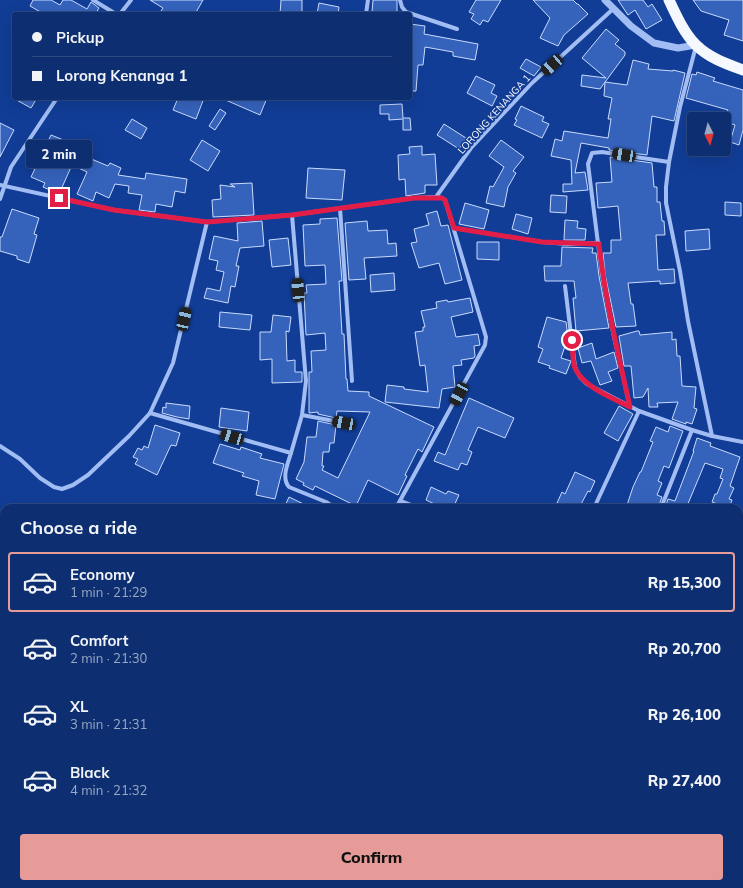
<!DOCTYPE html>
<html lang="en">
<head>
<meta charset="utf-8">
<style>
  :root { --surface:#0d2e70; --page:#163675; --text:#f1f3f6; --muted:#9aa8c3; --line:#2d4a83; --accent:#e69b98 }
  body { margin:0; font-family:Mulish,sans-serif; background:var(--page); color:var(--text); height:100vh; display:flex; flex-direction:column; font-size:15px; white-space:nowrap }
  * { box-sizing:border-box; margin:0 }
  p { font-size:13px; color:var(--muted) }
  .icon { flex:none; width:22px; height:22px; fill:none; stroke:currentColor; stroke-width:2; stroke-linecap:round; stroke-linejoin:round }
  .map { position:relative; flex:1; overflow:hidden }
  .details { position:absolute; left:0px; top:504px; width:743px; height:384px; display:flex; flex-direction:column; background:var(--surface); border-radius:12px 12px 0 0; box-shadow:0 4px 16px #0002,0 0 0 1px var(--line) }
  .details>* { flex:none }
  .hud { position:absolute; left:12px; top:12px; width:400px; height:88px; border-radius:4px; box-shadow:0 4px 16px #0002,0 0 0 1px var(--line); display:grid; align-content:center; height:88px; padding:0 20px; background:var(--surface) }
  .needle { width:26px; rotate:174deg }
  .tools { position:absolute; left:687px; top:112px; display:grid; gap:8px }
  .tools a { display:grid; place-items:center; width:44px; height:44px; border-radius:4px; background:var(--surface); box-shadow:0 4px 16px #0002,0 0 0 1px var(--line); font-size:20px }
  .end { position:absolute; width:18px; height:18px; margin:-9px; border:5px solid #e11d48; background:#fff; box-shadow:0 0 0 2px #fff }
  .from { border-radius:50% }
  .bubble { position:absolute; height:28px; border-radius:4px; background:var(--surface); box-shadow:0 4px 16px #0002,0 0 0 1px var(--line); font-size:13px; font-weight:800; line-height:28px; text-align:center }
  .car { position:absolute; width:12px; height:24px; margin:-12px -6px; border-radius:5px; box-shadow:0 0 3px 1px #0007; background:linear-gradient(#222 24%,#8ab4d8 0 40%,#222 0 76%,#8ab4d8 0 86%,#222 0) }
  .hud b { display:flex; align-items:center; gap:14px; height:38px; font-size:15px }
  .hud b+b { border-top:1px solid var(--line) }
  .hud i { width:10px; height:10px; background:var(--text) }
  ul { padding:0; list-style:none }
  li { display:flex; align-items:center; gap:12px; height:60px; margin:0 8px 6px; padding:0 12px; border:2px solid transparent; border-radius:4px }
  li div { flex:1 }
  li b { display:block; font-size:15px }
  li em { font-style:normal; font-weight:800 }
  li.on { border-color:var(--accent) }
  li>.icon { width:36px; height:36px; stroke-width:1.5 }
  h2 { padding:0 20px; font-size:18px; line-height:48px }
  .button { display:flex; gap:8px; margin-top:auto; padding:8px 20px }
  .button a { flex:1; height:46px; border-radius:4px; background:var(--accent); color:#111; font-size:16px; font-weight:800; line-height:46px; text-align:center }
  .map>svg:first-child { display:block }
  .building { fill:#3563bc; stroke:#c9dbfd }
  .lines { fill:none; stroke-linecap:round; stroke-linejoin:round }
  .minor { stroke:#a1bdf3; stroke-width:4 }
  .tertiary { stroke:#a1bdf3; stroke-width:7 }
  .trunk { stroke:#f6f8ff; stroke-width:11 }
  .route { stroke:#e11d48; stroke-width:5 }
  .labels { text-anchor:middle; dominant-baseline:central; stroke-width:3.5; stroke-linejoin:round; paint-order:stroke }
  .street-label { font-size:10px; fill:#fff; stroke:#113d96 }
</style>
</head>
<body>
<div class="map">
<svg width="743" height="888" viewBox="0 0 743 888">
  <rect width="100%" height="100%" fill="#113d96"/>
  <g class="building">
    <polygon points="33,0 51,0 60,5 63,0 71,0 87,9 91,2 99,8 96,13 97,14 44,14 30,6"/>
    <polygon points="150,0 203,0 195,14 159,14 163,8"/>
    <polygon points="281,0 302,0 302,14 280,14"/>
    <polygon points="373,0 397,0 397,13 372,12"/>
    <polygon points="476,0 501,0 488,22 483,20 480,25 471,19 474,14 469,12"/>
    <polygon points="533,0 573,0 577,4 578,4 588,14 564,35 558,46 540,38 550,18"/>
    <polygon points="618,0 643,0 648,7 652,4 662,20 646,29 635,10 628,15"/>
    <polygon points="693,0 743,0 743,41 724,35 729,20 701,11"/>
    <polygon points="319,3 339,7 338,14 317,14"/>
    <polygon points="410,24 425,26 424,34 478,44 475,60 453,56 453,52 425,47 423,65 418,65 416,91 410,91"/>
    <polygon points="606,29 619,40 615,44 625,52 625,55 600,89 581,86 582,75 606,78 582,58"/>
    <polygon points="526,59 541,67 534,76 520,68"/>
    <polygon points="633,60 649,64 648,69 673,71 673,70 685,73 674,121 652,116 647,155 609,150 609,148 581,143 575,173 585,172 588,190 563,192 563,184 572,184 571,160 551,156 555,139 562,141 564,131 608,138 611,119 608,119 612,98 604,96 605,82 627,85"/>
    <polygon points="697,72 715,78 713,81 743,90 743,130 739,145 730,142 735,125 724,121 728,110 686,98 692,74 696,75"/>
    <polygon points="476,76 495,85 491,93 497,96 492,106 467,93"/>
    <polygon points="13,98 37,98 31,108"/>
    <polygon points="178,98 204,98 196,119 173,110"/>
    <polygon points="221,98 267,98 260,115"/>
    <polygon points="402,104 403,118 410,118 411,130 403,130 403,119 389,120 389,114 380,114 380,105"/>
    <polygon points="521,106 544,117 542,121 549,124 542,138 514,125 517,120 515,119"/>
    <polygon points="220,109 226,113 215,130 209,126"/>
    <polygon points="132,119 147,128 141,139 125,130"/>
    <polygon points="0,123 14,130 0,157"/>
    <polygon points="444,124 466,138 459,149 437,135"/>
    <polygon points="51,135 66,141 63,147 108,166 110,163 121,168 118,175 145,179 146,173 187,179 185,193 175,191 172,207 156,204 155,212 139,210 142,195 128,193 129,186 115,184 109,198 96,192 93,201 77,194 87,172 72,165 59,194 43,187 45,183 31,177"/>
    <polygon points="202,140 220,151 208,171 190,160"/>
    <polygon points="501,140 524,157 513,171 516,173 508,187 504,207 486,203 490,186 493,187 504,167 489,156"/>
    <polygon points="422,146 422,155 435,154 437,185 425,185 425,193 406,196 405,179 399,180 398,155 410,154 409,147"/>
    <polygon points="610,157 652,163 654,187 657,187 657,202 660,202 662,221 664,221 665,235 656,235 658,270 674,269 675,283 660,284 660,281 628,283 631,304 633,304 636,326 616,327 605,274 603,253 611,253 611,240 621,240 618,206 598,208 596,183 612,182"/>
    <polygon points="308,168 345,170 342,200 306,198"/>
    <polygon points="252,183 254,215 213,217 212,200 221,199 220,185 235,187 230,184"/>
    <polygon points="551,195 567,196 566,213 550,212"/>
    <polygon points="725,202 741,203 741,216 725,215"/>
    <polygon points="465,203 489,210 484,229 459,224"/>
    <polygon points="12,209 39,218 34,234 37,235 29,263 17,259 17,256 0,251 0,237 2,237"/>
    <polygon points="437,211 441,226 448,225 462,280 445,284 439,263 419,268 411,243 417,242 414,229 429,225 426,214"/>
    <polygon points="516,214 532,218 528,234 512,229"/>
    <polygon points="337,218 342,281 339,281 342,334 344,334 346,379 347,379 348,391 369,392 369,396 434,427 422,452 418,449 405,475 407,476 398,495 368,480 356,506 315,486 313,490 303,485 304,483 296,479 304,462 307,437 316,437 318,421 336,425 334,443 330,443 329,452 323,452 322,466 324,466 322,470 338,478 370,412 337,411 336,418 318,414 318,412 309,413 309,372 312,372 311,351 326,350 325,333 306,335 304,293 307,293 306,285 326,284 325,265 305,266 303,225 320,224 320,219"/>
    <polygon points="565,220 578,221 577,228 586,229 585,240 564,240"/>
    <polygon points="262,221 264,246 240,248 236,266 239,266 235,287 231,286 228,303 204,298 207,288 220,291 224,272 216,270 218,261 209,259 214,236 238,241 237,223"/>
    <polygon points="367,221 368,231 387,230 388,244 396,243 397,256 364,258 366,279 349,280 345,223"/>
    <polygon points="709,229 710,249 686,251 685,231"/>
    <polygon points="288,238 291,265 272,267 269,240"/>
    <polygon points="477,242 499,242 499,260 477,259"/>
    <polygon points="562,247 593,248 592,253 596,253 599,276 609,328 576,331 573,298 576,298 574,281 545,281 544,266 561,266"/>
    <polygon points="394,273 395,290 371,292 370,275"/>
    <polygon points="470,298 473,312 451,317 456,337 478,334 480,345 474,346 475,356 474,358 461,360 462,365 453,366 455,387 442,389 439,408 385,402 387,385 404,387 404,389 428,392 425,365 420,366 415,332 423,331 423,327 425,327 421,311 437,308 436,302 447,300 448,302"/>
    <polygon points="220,312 252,315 250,330 219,327"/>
    <polygon points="273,315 291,317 289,332 286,331 287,361 295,360 295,372 302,372 302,382 272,383 272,359 260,360 260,332 271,332"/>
    <polygon points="547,317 566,322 568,337 561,358 571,361 566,374 549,368 550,366 538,362 543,349 538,347"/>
    <polygon points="637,331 639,331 640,335 672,332 672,340 676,339 677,356 680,356 682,386 696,387 694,408 697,409 692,424 686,422 686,424 672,419 678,402 657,403 658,407 649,407 648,388 643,397 634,398 631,366 624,366 619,336"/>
    <polygon points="592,343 596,359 614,352 618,368 608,372 612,381 600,385 591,361 582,363 578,348"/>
    <polygon points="469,398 514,418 505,438 478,427 468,450 472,452 467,465 461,463 458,470 434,461 438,452 445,455"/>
    <polygon points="166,403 190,406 189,419 177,417 162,413 163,407 166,408"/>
    <polygon points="619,406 633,414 618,441 604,433"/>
    <polygon points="221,408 249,412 247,431 219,427"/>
    <polygon points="155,425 180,433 176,446 171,445 157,475 135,464 138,459 133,457 138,448 142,450 144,446 148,448"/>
    <polygon points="670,426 683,431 669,468 664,466 658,481 662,483 657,495 662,497 658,508 626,508 633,487 640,472 641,472 653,442 650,441 656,427 668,432"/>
    <polygon points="697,438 711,443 710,446 740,457 730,486 734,488 729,499 732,500 729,508 712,502 715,494 717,494 723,479 720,478 723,469 705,463 687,506 690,508 665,508 668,499 675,501 694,451 693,451"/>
    <polygon points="220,444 240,450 241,447 262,454 260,458 284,464 275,499 256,495 259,481 242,476 244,473 213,463"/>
    <polygon points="575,472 595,481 590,492 588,491 579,508 567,508 557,503 562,492 565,494"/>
    <polygon points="431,487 446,494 448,491 459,495 453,508 443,508 426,500"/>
    <polygon points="289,497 312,508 284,508"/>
  </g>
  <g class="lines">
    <g class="minor">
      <polyline points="93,0 116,14"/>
      <polyline points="400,0 402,7 406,12 457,29"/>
      <polyline points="120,14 131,0"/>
      <polyline points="366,14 368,0"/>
      <polyline points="696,46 680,107 669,162 666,187 666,203 680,271 688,321 712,436"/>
      <polyline points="0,185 114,210 207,222 292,215 414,198 436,197 471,148 532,83 613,9"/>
      <polyline points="0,199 11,167 57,98"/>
      <polyline points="340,208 352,381"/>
      <polyline points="454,228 542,242 568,244 599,243"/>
      <polyline points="565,286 575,367 580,377 587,384 639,411 692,430 712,436 743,442"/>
      <polyline points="630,407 614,337 602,275 588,164 592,153 602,152 669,162"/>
      <polyline points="150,413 291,453 302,415 306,381 292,215"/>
      <polyline points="302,415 345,423"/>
      <polyline points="0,446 20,459 40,478 54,487 62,489 73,485 88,475 129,436 150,413 173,363 207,222"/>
      <path d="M291 453C288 463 281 478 289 487L326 502 335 508"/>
      <polyline points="401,501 419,508"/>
      <polyline points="396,508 485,345 486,337 445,200 442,198 436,197"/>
      <polyline points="594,508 639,411"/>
      <polyline points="661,508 692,430"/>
      <polyline points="739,629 743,630"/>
      <polyline points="739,717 743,717"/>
      <polyline points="488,884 494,888"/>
      <polyline points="391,888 395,884"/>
      <polyline points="498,888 499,884"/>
      <polyline points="743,888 743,887"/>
    </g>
    <polyline class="tertiary" points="605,0 631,26 654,43 678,48 696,45"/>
    <path class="trunk" d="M669 0C676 15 684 33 696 45 709 58 727 64 743 70"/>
  </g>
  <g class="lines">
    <path class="route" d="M59 198 114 210 207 222 292 215 414 198H442L445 200 454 228 542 242 599 244C605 299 618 353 630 407 613 398 583 387 575 368 572 360 573 349 572 340"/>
  </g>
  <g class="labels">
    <g class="street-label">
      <text transform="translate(494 114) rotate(-48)">LORONG KENANGA 1</text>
    </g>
  </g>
</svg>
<div class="tools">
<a><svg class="needle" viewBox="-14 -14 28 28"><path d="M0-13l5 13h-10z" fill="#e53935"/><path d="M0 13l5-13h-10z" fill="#9aa8c3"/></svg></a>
</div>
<i class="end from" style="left:572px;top:340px"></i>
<i class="end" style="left:59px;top:198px"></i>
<div class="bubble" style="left:26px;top:140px;width:66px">2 min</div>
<i class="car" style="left:552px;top:65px;rotate:228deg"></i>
<i class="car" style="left:624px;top:155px;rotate:279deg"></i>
<i class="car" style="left:298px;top:290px;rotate:355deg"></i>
<i class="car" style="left:184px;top:319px;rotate:13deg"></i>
<i class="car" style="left:459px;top:394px;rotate:208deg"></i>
<i class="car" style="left:344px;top:423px;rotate:281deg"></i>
<i class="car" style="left:232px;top:437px;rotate:287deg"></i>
<div class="hud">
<b><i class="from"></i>Pickup</b>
<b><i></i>Lorong Kenanga 1</b>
</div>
<section class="details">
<h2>Choose a ride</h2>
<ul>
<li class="on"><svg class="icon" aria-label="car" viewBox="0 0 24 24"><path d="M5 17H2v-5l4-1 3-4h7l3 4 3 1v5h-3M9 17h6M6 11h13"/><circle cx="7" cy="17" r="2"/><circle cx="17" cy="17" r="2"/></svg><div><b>Economy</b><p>1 min · 21:29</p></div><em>Rp 15,300</em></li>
<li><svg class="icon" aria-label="car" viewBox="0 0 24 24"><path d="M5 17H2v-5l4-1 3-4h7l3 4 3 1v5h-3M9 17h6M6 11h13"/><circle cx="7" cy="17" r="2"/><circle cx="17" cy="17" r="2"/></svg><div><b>Comfort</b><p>2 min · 21:30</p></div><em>Rp 20,700</em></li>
<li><svg class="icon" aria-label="car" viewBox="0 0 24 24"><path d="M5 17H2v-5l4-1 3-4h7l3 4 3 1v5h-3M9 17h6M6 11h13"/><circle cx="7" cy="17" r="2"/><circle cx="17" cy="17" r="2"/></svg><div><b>XL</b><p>3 min · 21:31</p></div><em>Rp 26,100</em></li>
<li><svg class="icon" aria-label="car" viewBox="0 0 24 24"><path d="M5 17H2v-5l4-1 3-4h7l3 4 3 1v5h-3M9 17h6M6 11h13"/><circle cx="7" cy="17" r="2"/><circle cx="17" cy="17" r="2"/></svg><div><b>Black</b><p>4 min · 21:32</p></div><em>Rp 27,400</em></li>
</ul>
<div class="button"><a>Confirm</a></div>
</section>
</div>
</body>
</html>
